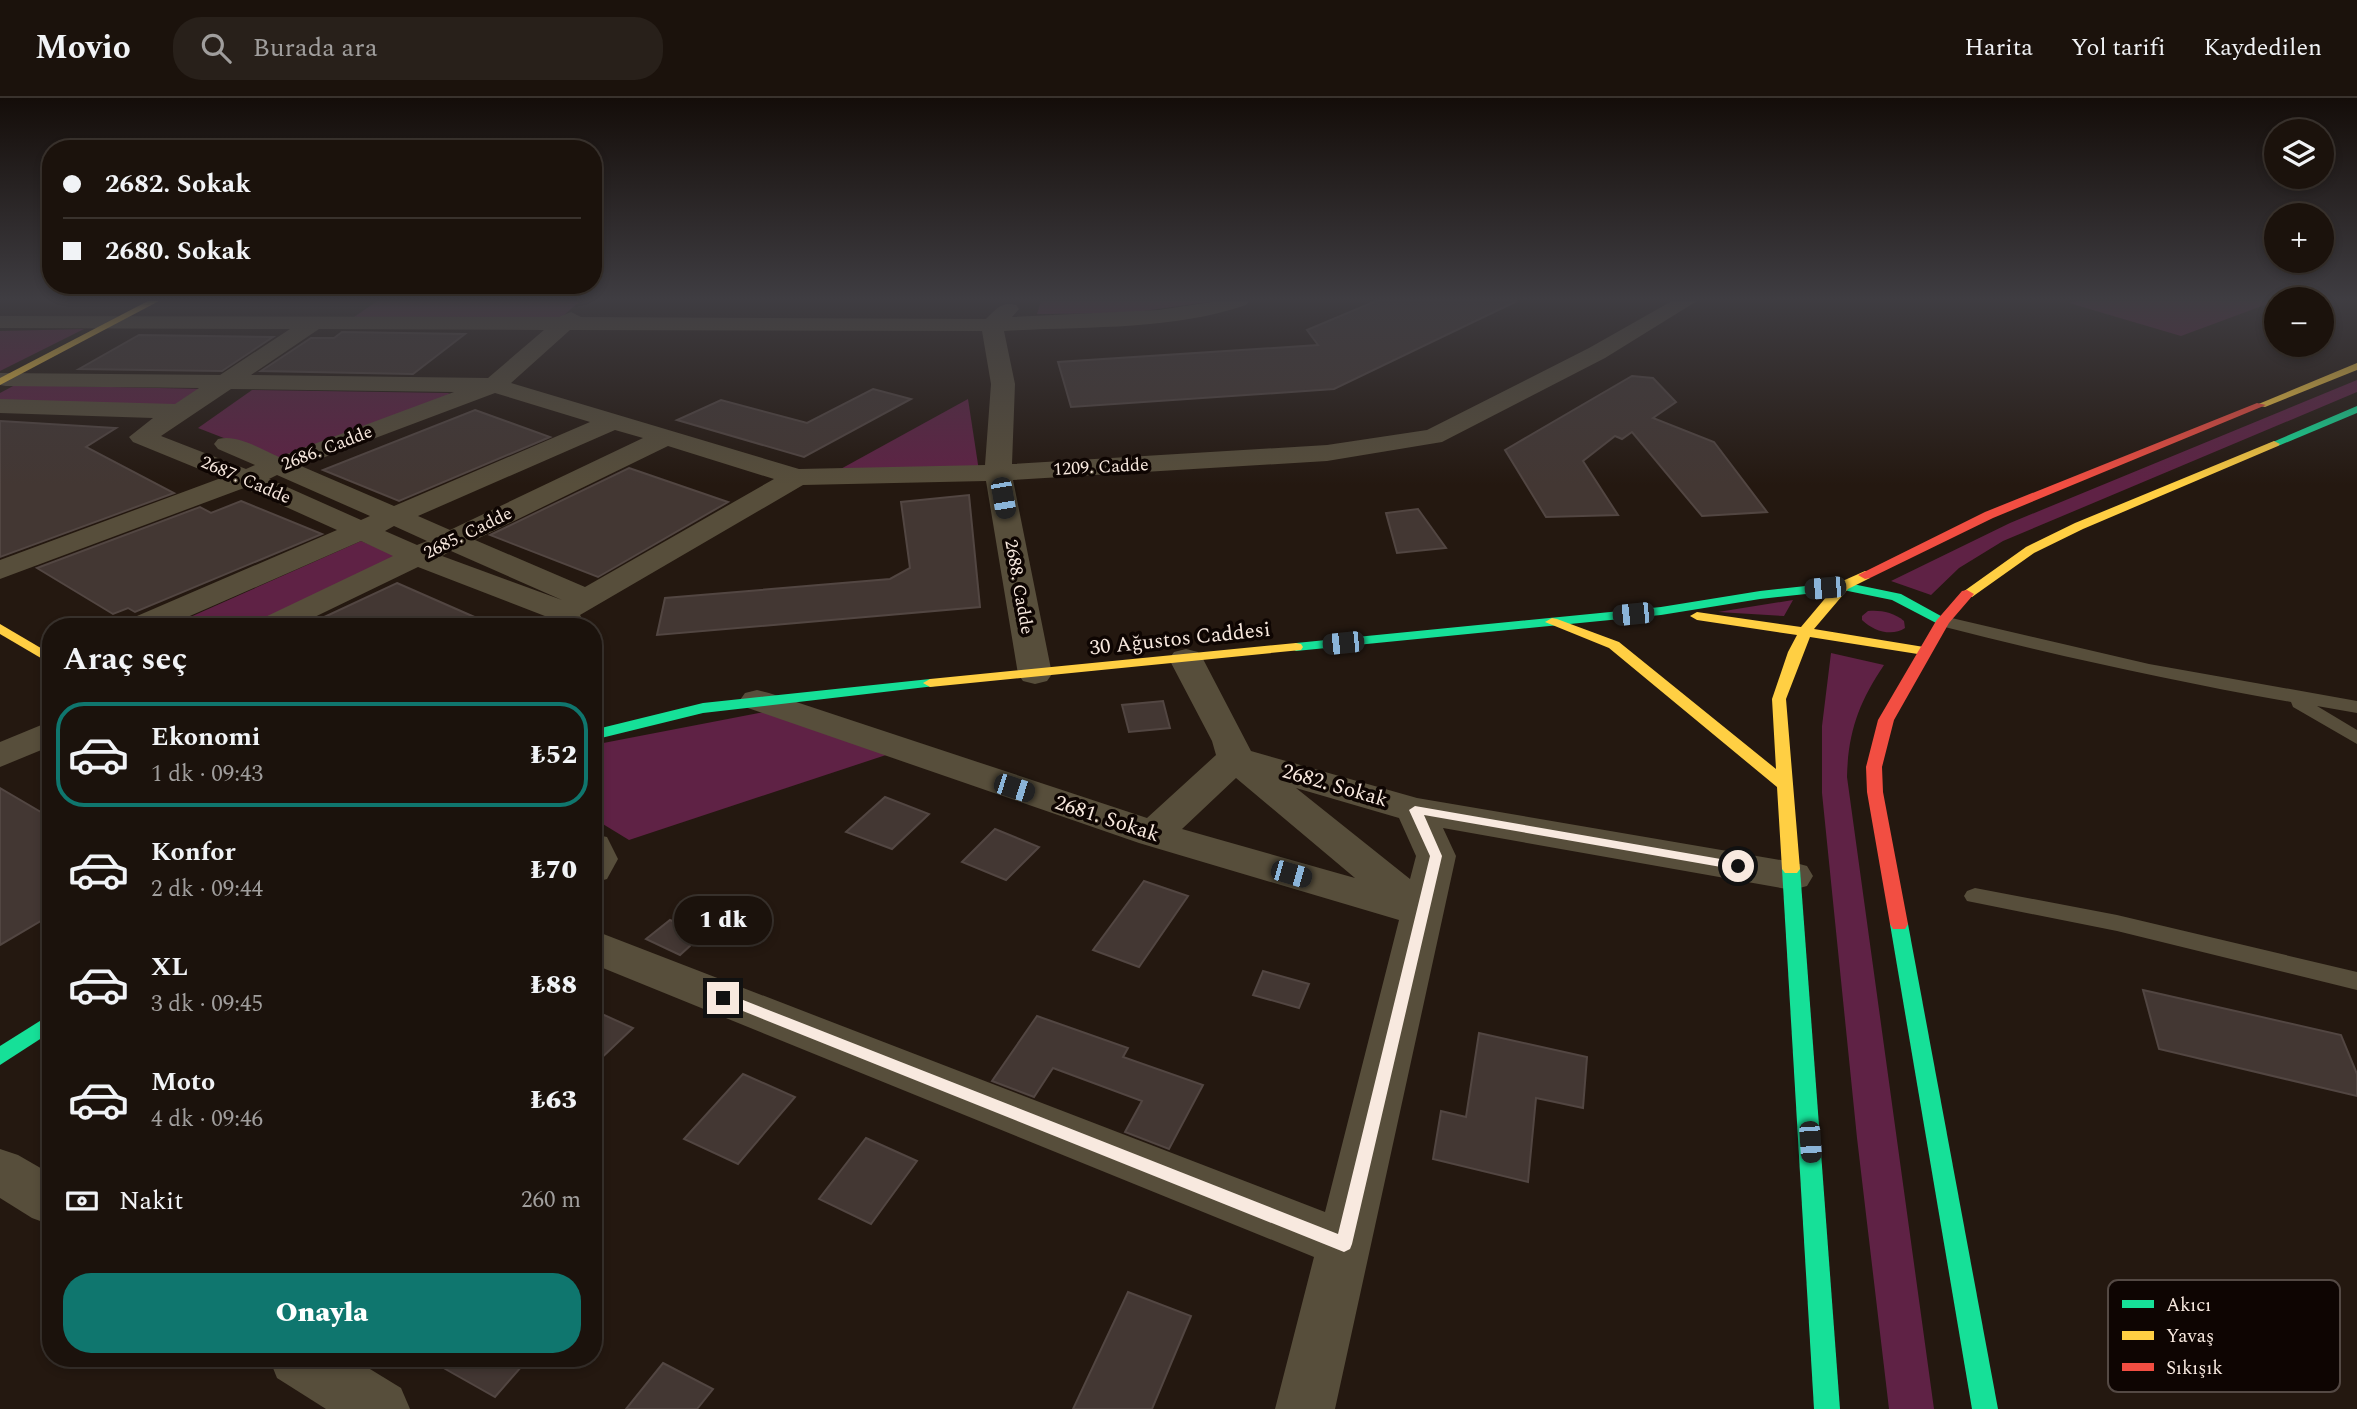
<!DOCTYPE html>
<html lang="tr">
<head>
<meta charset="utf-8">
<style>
  :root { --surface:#1b120c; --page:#28201a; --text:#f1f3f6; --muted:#a09e9d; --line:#39322d; --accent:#0f766e }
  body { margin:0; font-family:Spectral,serif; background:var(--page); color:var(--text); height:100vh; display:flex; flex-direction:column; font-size:26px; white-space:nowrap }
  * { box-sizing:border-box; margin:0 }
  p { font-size:23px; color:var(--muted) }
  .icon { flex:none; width:38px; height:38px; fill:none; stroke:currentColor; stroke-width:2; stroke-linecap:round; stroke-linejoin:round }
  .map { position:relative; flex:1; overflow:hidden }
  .sheet { position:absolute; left:42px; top:520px; width:560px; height:749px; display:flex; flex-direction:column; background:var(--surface); border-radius:28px; box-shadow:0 4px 10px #0003,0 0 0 2px var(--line) }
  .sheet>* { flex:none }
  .banner { position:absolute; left:42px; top:42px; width:560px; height:154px; border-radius:28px; box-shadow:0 4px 10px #0003,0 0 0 2px var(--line); display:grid; align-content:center; height:154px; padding:0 21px; background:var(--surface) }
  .controls { position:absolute; left:2264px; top:21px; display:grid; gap:14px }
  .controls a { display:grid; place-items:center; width:70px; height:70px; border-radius:50%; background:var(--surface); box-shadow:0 4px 10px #0003,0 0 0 2px var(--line); font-size:35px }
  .end { position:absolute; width:32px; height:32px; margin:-16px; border:9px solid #f8e9df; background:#111; box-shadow:0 0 0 4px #111 }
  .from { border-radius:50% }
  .bubble { position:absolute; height:49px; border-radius:24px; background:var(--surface); box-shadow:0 4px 10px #0003,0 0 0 2px var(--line); font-size:23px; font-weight:800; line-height:49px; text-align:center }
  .car { position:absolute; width:21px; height:42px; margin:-21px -10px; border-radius:9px; box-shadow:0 0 5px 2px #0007; background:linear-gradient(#222 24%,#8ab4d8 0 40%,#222 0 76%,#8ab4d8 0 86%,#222 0) }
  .banner b { display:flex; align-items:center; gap:24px; height:66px; font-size:26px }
  .banner b+b { border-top:2px solid var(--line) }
  .banner i { width:18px; height:18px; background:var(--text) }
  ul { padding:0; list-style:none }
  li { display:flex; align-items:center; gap:21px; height:105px; margin:0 14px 10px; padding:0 7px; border:4px solid transparent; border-radius:28px }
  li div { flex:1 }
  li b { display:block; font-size:26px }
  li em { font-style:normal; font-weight:800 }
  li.current { border-color:var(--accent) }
  li>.icon { width:63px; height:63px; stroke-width:1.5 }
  h2 { padding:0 21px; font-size:32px; line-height:84px }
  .pay { display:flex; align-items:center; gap:18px; height:77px; padding:0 21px; font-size:26px }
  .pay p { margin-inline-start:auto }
  .action { display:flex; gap:14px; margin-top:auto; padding:14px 21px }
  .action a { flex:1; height:80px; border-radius:28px; background:var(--accent); color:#fff; font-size:28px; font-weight:800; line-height:80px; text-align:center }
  header { display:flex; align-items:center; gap:42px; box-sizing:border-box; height:98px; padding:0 35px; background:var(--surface); border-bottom:2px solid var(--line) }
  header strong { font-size:33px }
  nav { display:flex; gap:38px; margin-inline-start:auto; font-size:24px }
  .search { width:490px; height:63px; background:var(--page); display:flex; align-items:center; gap:18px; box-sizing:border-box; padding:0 24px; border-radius:28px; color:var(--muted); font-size:26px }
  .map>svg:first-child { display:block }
  .green { fill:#5f2245 }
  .building { fill:#433733; stroke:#524642; stroke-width:2 }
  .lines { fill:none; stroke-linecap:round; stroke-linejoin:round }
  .lane { fill:#574e3b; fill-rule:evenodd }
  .street { fill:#574e3b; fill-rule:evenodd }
  .fast { fill:#16e098; fill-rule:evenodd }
  .slow { fill:#ffcf43; fill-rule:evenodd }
  .jam { fill:#f24e42; fill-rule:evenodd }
  .route { fill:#f8e9df }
  .labels { text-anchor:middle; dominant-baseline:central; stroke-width:7; stroke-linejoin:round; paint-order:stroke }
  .far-street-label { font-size:18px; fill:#f8e9df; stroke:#0e0502 }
  .street-label { font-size:21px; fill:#f8e9df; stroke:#0e0502 }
  .key { fill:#0e0502; stroke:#544944; stroke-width:2 }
  .key-label { font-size:19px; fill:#f8e9df }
</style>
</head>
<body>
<header>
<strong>Movio</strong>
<div class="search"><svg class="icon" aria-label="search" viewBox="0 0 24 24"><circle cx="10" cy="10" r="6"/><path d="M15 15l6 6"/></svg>Burada ara</div>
<nav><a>Harita</a><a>Yol tarifi</a><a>Kaydedilen</a></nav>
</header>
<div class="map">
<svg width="2357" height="1311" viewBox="0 0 2357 1311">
  <rect width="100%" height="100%" fill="#241810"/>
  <g class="green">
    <polygon points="377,203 580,203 554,226 347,224"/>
    <polygon points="1041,203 1215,203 1129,215 1037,216"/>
    <polygon points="2076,203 2262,203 2270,205 2181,238 2069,205"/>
    <polygon points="84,231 0,273 0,233"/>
    <polygon points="2357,282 2357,294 2003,443 1959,470 1931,497 1891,483 2010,425"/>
    <polygon points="15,287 208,291 174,309 0,305 0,295"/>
    <polygon points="252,292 448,295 453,297 283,363 198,330"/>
    <polygon points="968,301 979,373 837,373"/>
    <polygon points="361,443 405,461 262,528 170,528"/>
    <polygon points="1793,502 1784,518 1718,514"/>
    <path d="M1868 513C1881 512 1893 514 1904 523L1905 530C1892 539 1873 533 1862 522V518Z"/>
    <path d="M1831 555 1884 567C1859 604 1848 634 1847 679L1934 1311H1889L1857 1040 1822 695V628Z"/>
    <polygon points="769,613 886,657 629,742 593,720 593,647"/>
  </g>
  <g class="building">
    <polygon points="1376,203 1517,203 1334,291 1071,309 1058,264 1318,247 1307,232"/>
    <polygon points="342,234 465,236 413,276 261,273 311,240 334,240"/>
    <polygon points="139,237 273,239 222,273 79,271"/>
    <polygon points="1632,278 1653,280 1676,304 1653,320 1714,344 1767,414 1702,418 1632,334 1622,341 1615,338 1583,363 1618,417 1546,419 1505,352"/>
    <polygon points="873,291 911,301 804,359 677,322 721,302 807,325"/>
    <polygon points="475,312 550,339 399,403 323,372"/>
    <polygon points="0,323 116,330 86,349 174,395 0,459"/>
    <polygon points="629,370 728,404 598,479 490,437"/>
    <polygon points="969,397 980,509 657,537 665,500 890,481 910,470 901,404"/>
    <polygon points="241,403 322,436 135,514 128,510 113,516 37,470 200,409 211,415"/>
    <polygon points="1418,411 1446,450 1397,455 1386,415"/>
    <polygon points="397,485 495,528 305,528"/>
    <polygon points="1163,603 1170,630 1129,634 1122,607"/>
    <polygon points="0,690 51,720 51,817 0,847"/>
    <polygon points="885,699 929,716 892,751 846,734"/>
    <polygon points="995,731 1039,749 1006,782 962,764"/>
    <polygon points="1144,783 1188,798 1139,869 1093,852"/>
    <polygon points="670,822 703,836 680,857 646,841"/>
    <polygon points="1263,873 1309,886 1299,910 1253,897"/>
    <polygon points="2143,892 2341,937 2357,976 2357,998 2159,951"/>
    <polygon points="593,912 633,930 593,968"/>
    <polygon points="1037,918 1128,950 1123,959 1203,987 1169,1051 1125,1034 1142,1003 1053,970 1034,999 992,983"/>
    <polygon points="1479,935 1587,959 1583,1010 1536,1000 1528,1084 1433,1061 1441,1013 1466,1019"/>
    <polygon points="743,976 795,999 738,1066 684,1041"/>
    <polygon points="866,1040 917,1063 871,1126 819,1101"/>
    <polygon points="1128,1194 1191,1218 1152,1311 1073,1311"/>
    <polygon points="426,1260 529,1260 495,1299"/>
    <polygon points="663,1265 713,1291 697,1311 626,1311"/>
  </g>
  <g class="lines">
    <g class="lane">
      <path d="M1943 518 2149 566 2357 603V615L2317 608 2357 632V646L2293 609 2291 604C2172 583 2054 557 1937 527L1935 523 1937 519Z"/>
      <polygon points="1975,790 2117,817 2357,874 2357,892 2117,833 1967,803 1964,798 1967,793"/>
    </g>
    <g class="street">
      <path d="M1218 203H1249L1246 207C1170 233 1084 228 1004 233L1015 286 1012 366 1327 347 1427 332 1589 250 1672 203H1697L1605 260 1442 344 1327 363 1013 382 1052 576 1047 583 1035 586 1023 583 1018 576 986 383 803 387 580 517 587 528H555L550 520 418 469 296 528H256L261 521 393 458 361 443 167 528H125L130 521 337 432 244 390 0 481V462L221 380 133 344 129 339 153 320 0 315V301L175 306 199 290 6 288 0 287V275L220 277 290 231 0 230V218L559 219 571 214 581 219 986 221C996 211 1002 203 1016 207L1019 211 1012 219 1159 212ZM319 231 544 232 488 280 251 277ZM570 232 982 233 991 286 985 367 799 371 511 285ZM231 291 454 294 279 359C260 351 238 336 218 341L214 346 218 351 255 367 246 371 161 338ZM495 295 590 324 394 408 301 368ZM615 332 643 340 450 432 418 418ZM668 348 774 381 585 489 475 442ZM277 377 370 418 361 422 269 381ZM394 428 427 443 417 447 385 433ZM451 453 562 502 442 458Z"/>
      <path d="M1186 551 1198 554 1203 561 1251 653 1417 700 1792 764 1807 768 1813 778 1807 788 1792 792 1443 730 1456 758 1335 1311H1275L1314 1159 593 866V832L1325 1114 1399 822 1139 745 745 609 740 602 745 595 757 592 769 595 1147 720 1216 657 1212 643 1169 561 1174 554ZM1236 680 1355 780 1182 731ZM1296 690 1399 720 1416 758 1410 781Z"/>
      <polygon points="51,623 51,648 0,669 0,644"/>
      <polygon points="593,736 607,739 618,761 607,781 593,785"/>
      <polygon points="0,1051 18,1057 51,1076 51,1127 32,1120 0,1100"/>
      <polygon points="269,1260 352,1260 401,1290 410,1311 326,1311 277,1280"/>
    </g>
    <g class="fast">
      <polygon points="2357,308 2357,315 2278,348 2268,346"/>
      <polygon points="1843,484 1901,496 1950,523 1943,527 1938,526 1892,502 1843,492 1760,501 1661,517 1296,553 1289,549 1296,545 1661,509 1760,493"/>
      <polygon points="930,581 937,585 935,588 703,615 593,642 593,632 703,605"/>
      <polygon points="1791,765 1797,767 1800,771 1840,1311 1814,1311 1782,771 1785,767"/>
      <polygon points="1899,819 1905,821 1908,826 1998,1311 1972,1311 1890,826 1893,821"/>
      <polygon points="51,916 51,934 0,967 0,948"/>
    </g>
    <g class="slow">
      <polygon points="148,203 159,203 0,287 0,280"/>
      <polygon points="2357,265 2357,272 2265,309 2256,307"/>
      <polygon points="2274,343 2280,346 2278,348 2083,431 2034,455 1972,499 1962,499 1960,496 2026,449 2075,425"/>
      <polygon points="1865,473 1870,474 1870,480 1848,491 1814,531 1924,549 1931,553 1924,557 1810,539 1786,601 1800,771 1797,775 1785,775 1782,771 1777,689 1609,550 1545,524 1552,520 1557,521 1619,544 1776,671 1772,601 1788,554 1797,537 1697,522 1690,518 1697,514 1801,529 1838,485"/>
      <polygon points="0,526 51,556 51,566 0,536"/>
      <polygon points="1296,545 1301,546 1303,549 1301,552 930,589 923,585 930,581"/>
    </g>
    <g class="jam">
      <polygon points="2257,305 2266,307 1993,420 1870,480 1865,481 1858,477 1985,414"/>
      <polygon points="1967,492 1974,496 1949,525 1894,622 1882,669 1883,694 1908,826 1905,831 1893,831 1890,826 1867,694 1866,669 1878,622 1936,523 1962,493"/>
    </g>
  </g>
  <linearGradient id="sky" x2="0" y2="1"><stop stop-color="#140d09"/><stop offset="0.52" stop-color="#3f3d42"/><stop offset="1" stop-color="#3f3d42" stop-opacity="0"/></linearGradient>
  <rect width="2357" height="387" fill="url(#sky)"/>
  <polygon class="route" points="1415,708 1738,764 1744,768 1738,772 1424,717 1442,758 1352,1146 1350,1151 1344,1154 718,903 716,900 718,896 728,896 1338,1136 1430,758 1409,712"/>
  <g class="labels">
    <g class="far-street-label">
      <text transform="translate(327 350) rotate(-21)">2686. Cadde</text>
      <text transform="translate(1101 369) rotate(-3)">1209. Cadde</text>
      <text transform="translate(246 382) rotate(23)">2687. Cadde</text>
      <text transform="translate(468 435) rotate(-26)">2685. Cadde</text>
      <text transform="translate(1019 489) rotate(80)">2688. Cadde</text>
    </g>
    <g class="street-label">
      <text transform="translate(1180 541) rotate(-6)">30 Ağustos Caddesi</text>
      <text transform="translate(1335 688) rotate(16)">2682. Sokak</text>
      <text transform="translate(1107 721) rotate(18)">2681. Sokak</text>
    </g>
  </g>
  <rect x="2108" y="1182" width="232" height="112" rx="10" class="key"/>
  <rect x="2122" y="1202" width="32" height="8" fill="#16e098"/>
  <rect x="2122" y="1233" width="32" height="9" fill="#ffcf43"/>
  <rect x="2122" y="1265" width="32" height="8" fill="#f24e42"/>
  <g class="key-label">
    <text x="2166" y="1213">Akıcı</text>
    <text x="2166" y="1244">Yavaş</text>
    <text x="2166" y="1276">Sıkışık</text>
  </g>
</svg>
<div class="controls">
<a><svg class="icon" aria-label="layers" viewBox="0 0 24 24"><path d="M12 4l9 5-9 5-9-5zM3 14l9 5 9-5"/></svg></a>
<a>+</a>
<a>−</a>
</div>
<i class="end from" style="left:1738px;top:768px"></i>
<i class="end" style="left:723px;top:900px"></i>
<div class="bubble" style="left:674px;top:798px;width:98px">1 dk</div>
<i class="car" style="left:1003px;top:400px;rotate:170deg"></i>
<i class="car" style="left:1825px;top:490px;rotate:265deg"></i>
<i class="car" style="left:1633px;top:516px;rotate:264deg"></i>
<i class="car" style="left:1343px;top:545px;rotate:264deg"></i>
<i class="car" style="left:1014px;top:690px;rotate:108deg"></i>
<i class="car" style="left:1291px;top:776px;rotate:106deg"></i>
<i class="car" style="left:1810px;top:1044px;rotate:176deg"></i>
<div class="banner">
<b><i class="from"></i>2682. Sokak</b>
<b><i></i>2680. Sokak</b>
</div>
<section class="sheet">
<h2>Araç seç</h2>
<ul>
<li class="current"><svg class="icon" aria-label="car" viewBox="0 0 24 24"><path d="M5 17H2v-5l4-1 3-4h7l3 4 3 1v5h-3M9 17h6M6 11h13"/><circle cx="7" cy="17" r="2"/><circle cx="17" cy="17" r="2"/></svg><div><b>Ekonomi</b><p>1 dk · 09:43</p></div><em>₺52</em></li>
<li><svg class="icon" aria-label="car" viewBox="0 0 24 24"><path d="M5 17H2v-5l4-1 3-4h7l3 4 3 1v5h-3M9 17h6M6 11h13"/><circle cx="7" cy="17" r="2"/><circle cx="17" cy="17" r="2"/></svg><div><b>Konfor</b><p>2 dk · 09:44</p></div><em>₺70</em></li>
<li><svg class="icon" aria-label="car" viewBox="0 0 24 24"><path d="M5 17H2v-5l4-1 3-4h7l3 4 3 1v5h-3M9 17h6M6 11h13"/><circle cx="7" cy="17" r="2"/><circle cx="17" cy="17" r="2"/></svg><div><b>XL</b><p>3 dk · 09:45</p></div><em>₺88</em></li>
<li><svg class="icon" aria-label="car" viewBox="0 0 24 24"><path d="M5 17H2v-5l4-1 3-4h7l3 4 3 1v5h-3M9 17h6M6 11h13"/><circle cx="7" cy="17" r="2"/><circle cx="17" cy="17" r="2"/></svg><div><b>Moto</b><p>4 dk · 09:46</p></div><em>₺63</em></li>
</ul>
<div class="pay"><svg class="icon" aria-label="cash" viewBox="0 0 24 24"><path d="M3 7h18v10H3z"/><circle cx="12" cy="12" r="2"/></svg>Nakit<p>260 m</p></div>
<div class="action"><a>Onayla</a></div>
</section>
</div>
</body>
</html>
